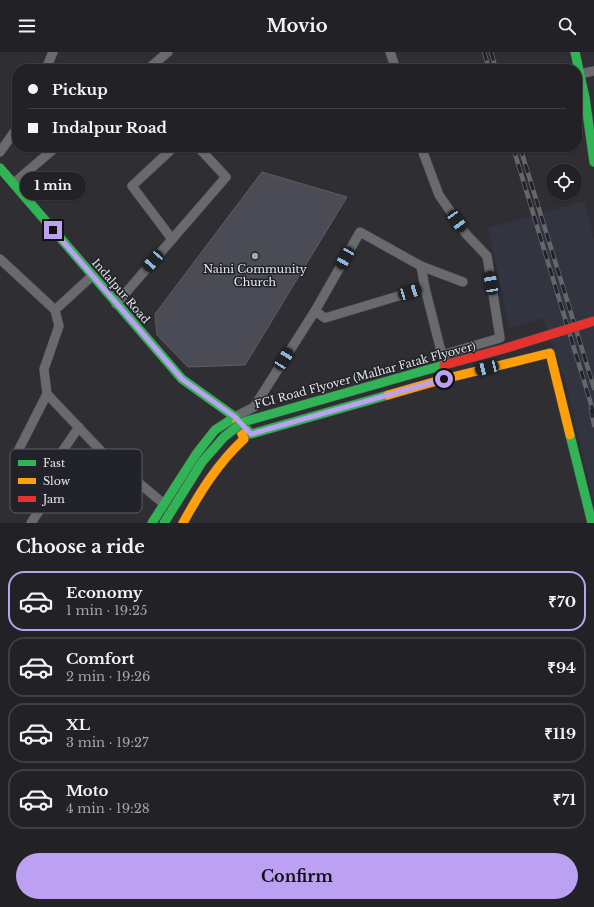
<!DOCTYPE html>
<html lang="en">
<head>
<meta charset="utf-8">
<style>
  :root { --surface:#222226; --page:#2a2a2e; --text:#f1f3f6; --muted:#a2a4a7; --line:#3f3f43; --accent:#bca0f2 }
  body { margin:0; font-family:"Libre Baskerville",serif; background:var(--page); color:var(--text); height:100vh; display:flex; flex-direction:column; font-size:15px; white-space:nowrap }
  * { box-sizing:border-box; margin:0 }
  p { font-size:13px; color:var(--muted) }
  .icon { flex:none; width:22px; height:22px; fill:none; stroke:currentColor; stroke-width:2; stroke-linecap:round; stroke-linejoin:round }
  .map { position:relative; height:471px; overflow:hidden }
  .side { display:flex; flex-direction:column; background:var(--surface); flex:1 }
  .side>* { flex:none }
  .top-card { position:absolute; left:12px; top:12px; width:570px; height:88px; border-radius:16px; box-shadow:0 1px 3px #0004,0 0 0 1px var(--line); display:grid; align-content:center; height:88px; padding:0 16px; background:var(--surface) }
  .tools { position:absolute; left:546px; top:112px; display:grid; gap:8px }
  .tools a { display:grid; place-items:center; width:36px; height:36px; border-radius:50%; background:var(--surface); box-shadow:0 1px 3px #0004,0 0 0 1px var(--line); font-size:20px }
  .end { position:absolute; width:18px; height:18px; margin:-9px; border:5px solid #bca0f2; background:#111; box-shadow:0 0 0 2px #111 }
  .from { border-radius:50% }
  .bubble { position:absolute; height:28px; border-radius:14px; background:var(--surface); box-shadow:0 1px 3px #0004,0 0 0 1px var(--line); font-size:13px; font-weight:700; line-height:28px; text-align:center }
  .car { position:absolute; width:12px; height:24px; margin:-12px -6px; border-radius:5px; box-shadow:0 0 3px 1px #0007; background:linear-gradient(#222 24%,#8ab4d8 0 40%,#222 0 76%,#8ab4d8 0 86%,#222 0) }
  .top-card b { display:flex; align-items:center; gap:14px; height:38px; font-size:15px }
  .top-card b+b { border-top:1px solid var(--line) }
  .top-card i { width:10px; height:10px; background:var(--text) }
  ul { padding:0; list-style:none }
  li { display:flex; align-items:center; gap:12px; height:60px; margin:0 8px 6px; padding:0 8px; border:2px solid var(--line); border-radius:16px }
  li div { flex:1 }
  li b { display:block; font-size:15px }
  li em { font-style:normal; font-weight:700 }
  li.selected { border-color:var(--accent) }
  li>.icon { width:36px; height:36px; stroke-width:1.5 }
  h2 { padding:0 16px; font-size:18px; line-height:48px }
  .primary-button { display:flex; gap:8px; margin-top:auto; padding:8px 16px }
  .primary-button a { flex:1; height:46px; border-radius:24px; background:var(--accent); color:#111; font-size:16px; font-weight:700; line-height:46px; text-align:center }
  header { display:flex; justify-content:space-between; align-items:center; height:52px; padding:0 16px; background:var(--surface); font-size:18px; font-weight:700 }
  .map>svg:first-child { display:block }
  .built { fill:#323440 }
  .building { fill:#4b4b56; stroke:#5d5d61 }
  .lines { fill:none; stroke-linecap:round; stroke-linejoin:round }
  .street-casing { stroke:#4c4c51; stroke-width:10 }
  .fast-casing { stroke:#4c4c51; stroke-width:10 }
  .slow-casing { stroke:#4c4c51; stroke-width:10 }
  .street { stroke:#696a6d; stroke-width:9 }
  .fast { stroke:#30b455; stroke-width:9 }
  .slow { stroke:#ff9f0a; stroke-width:9 }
  .rail-casing { stroke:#66666a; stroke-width:4.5 }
  .rail { stroke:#22232a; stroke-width:3; stroke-dasharray:9; stroke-linecap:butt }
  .fast-bridge-casing { stroke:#4c4c51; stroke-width:10; stroke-linecap:butt }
  .jam-bridge-casing { stroke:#4c4c51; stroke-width:10; stroke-linecap:butt }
  .fast-bridge { stroke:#30b455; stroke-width:9 }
  .jam-bridge { stroke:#e5322d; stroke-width:9 }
  .route { stroke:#bca0f2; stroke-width:5 }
  .poi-dot { fill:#a5a6ab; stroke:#22232a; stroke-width:1.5 }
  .labels { text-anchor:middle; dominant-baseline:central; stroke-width:3; stroke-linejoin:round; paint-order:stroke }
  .poi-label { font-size:11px; fill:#e5e6eb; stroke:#22232a }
  .street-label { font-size:11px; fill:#e5e6eb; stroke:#22232a }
  .key { fill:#22232a; stroke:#5c5e64; stroke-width:1 }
  .key-label { font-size:11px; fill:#e5e6eb }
</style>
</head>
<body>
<header><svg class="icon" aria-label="menu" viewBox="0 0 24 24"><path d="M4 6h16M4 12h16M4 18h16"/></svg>Movio<svg class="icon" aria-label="search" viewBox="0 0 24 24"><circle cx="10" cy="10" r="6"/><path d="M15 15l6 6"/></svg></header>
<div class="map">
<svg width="594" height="471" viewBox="0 0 594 471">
  <rect width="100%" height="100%" fill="#2e2e33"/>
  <polygon class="built" points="585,149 594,188 594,449 566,333 543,266 509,276 488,176"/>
  <polygon class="building" points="262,120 347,145 245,313 188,315 157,283 155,262"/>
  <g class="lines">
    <defs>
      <g id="street">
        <polyline points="390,0 396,17"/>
        <polyline points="46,17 53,0"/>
        <polyline points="148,17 168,0"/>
        <polyline points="580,22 594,19"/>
        <polyline points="421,95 439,143 466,182 487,204 500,286 442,303 425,236 421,214"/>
        <polyline points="0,100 17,76"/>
        <polyline points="14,131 56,95"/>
        <polyline points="172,187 132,134 174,95"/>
        <polyline points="0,207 55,258 59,274 44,317 47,342 102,400 164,452"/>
        <polyline points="116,252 226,125 198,95"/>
        <polyline points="55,258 92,224"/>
        <polyline points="315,259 325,266 425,236"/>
        <polyline points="235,365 254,355 315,259 360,180 421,214 463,230"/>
        <polyline points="18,399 47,342"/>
        <polyline points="31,471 50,442 59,404 79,375"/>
      </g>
      <g id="fast">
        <polyline points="575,0 585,46 594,110"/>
        <polyline points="0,116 182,327 235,365 251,382 388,343"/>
        <polyline points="570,383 592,471"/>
        <polyline points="152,471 197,401 215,378 235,365"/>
      </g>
      <g id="slow">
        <polyline points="388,343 444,327 550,301 570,383"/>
        <path d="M183 471C200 440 218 411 244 387L237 370"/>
      </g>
    </defs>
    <use href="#street" class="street-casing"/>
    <use href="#fast" class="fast-casing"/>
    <use href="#slow" class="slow-casing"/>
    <use href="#street" class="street"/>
    <use href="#fast" class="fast"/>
    <use href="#slow" class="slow"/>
    <defs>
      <g id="rail">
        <polyline points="484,0 489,17"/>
        <polyline points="491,0 496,17"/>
        <polyline points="513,95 594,362"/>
        <polyline points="520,95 594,336"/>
        <polyline points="591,357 594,373"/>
      </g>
    </defs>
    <use href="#rail" class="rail-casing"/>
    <use href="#rail" class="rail"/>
    <defs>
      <polyline id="fast-bridge" points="164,471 202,410 224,385 243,370 444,313"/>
      <polyline id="jam-bridge" points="444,313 503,297 594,269"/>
    </defs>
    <use href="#fast-bridge" class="fast-bridge-casing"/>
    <use href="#jam-bridge" class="jam-bridge-casing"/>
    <use href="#fast-bridge" class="fast-bridge"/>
    <use href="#jam-bridge" class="jam-bridge"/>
  </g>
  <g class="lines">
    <polyline class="route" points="53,178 182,327 235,365 251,382 444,327"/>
  </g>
  <circle class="poi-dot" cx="255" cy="204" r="4"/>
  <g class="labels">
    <g class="poi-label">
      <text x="255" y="217">Naini Community<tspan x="255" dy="13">Church</tspan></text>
    </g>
    <g class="street-label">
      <text transform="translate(121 239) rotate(49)">Indalpur Road</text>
      <text transform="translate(365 323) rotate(-15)">FCI Road Flyover (Malhar Fatak Flyover)</text>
    </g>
  </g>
  <rect x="10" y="397" width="132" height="64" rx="6" class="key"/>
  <rect x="18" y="408" width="18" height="6" fill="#30b455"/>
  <rect x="18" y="426" width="18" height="6" fill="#ff9f0a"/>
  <rect x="18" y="444" width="18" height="6" fill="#e5322d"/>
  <g class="key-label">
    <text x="43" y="415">Fast</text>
    <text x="43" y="433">Slow</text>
    <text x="43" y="451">Jam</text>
  </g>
</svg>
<div class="tools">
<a><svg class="icon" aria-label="locate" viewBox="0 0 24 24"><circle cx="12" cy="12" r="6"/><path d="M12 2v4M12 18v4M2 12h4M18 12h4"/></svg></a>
</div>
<i class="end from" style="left:444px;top:327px"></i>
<i class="end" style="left:53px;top:178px"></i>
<div class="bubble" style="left:20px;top:120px;width:66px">1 min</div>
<i class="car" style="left:457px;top:169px;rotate:145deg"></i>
<i class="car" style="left:345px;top:206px;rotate:210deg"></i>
<i class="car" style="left:153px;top:209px;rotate:221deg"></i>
<i class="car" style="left:491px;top:231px;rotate:350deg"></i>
<i class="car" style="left:410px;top:240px;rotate:73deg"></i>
<i class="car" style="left:284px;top:307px;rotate:33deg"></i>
<i class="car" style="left:487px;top:316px;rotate:256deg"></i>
<div class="top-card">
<b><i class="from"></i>Pickup</b>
<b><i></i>Indalpur Road</b>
</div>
</div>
<section class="side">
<h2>Choose a ride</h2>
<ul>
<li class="selected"><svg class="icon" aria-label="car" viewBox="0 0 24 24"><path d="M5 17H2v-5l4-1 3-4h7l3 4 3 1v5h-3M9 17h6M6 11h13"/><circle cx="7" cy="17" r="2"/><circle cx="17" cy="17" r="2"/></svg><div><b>Economy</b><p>1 min · 19:25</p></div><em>₹70</em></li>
<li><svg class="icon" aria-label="car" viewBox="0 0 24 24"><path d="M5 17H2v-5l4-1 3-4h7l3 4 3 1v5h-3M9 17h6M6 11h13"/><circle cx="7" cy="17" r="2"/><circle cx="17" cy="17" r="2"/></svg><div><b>Comfort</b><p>2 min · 19:26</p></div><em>₹94</em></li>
<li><svg class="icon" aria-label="car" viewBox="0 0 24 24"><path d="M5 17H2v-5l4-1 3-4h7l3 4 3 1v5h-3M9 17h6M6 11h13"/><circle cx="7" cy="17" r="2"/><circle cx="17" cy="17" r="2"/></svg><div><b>XL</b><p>3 min · 19:27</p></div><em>₹119</em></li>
<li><svg class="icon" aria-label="car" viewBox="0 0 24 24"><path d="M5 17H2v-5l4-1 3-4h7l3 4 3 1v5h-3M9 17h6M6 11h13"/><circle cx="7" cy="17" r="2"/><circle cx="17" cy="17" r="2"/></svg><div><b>Moto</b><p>4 min · 19:28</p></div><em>₹71</em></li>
</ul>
<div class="primary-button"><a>Confirm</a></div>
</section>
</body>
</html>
